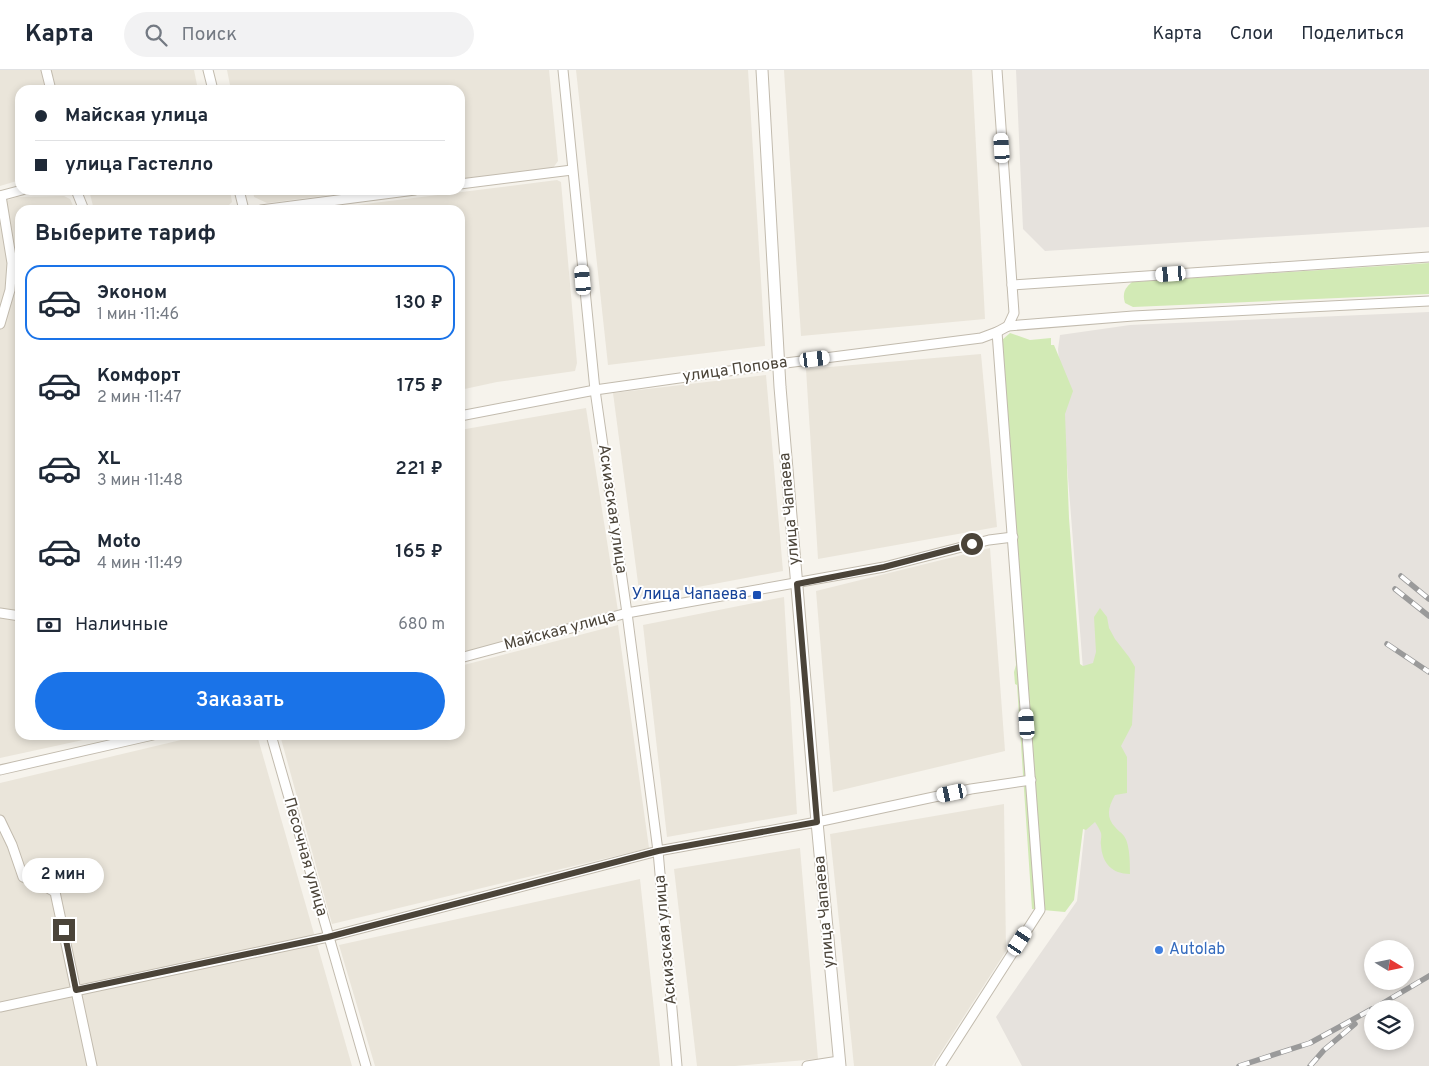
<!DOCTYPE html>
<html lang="ru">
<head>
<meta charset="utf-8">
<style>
  :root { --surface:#fff; --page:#f2f2f3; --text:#1f2937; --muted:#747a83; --line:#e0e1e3; --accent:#1a73e8 }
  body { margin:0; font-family:Overpass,sans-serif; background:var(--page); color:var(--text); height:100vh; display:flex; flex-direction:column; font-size:19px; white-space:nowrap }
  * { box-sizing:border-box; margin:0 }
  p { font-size:16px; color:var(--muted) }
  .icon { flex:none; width:28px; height:28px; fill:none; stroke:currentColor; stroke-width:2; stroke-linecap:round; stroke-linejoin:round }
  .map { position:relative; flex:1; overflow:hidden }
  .drawer { position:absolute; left:15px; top:135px; width:450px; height:535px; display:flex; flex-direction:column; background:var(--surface); border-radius:15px; box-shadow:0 2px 8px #0003 }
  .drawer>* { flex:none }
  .top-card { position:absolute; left:15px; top:15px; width:450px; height:110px; border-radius:15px; box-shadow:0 2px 8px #0003; display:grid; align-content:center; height:110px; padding:0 20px; background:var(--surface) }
  .needle { width:32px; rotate:100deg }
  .buttons { position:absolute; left:1364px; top:870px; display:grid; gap:10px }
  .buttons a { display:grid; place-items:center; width:50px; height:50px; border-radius:50%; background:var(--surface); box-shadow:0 2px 8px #0003; font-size:25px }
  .end { position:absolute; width:22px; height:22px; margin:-11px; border:6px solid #4b4439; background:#fff; box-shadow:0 0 0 2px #fff }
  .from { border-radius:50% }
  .bubble { position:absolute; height:35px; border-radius:18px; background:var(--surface); box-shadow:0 2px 8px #0003; font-size:16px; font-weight:600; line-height:35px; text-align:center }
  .car { position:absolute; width:15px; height:30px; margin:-15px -8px; border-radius:6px; box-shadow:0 0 4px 1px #0007; background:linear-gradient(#fff 24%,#345 0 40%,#fff 0 76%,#345 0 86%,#fff 0) }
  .top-card b { display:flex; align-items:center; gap:18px; height:48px; font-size:19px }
  .top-card b+b { border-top:1px solid var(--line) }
  .top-card i { width:12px; height:12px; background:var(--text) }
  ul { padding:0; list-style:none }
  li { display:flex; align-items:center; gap:15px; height:75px; margin:0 10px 8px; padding:0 10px; border:2px solid transparent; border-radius:15px }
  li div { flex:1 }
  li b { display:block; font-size:19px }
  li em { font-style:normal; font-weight:600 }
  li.selected { border-color:var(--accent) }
  li>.icon { width:45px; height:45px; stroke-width:1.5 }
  h2 { padding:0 20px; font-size:22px; line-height:60px }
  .pay { display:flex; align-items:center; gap:12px; height:55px; padding:0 20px; font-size:19px }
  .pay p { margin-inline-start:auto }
  .primary-button { display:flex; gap:10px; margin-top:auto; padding:10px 20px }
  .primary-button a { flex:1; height:58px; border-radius:30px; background:var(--accent); color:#fff; font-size:20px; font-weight:600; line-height:58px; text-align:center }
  header { display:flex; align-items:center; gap:30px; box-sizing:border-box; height:70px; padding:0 25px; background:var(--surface); border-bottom:1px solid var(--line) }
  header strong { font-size:24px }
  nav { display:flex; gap:28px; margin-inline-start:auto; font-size:18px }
  .search { width:350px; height:45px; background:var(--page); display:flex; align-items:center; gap:12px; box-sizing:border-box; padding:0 18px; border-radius:28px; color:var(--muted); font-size:19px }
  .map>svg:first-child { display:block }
  .residential { fill:#eae5da }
  .industrial { fill:#e6e2dd; fill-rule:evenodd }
  .green { fill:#d2eab5 }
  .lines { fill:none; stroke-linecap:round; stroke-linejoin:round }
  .minor-casing { stroke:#c2bbae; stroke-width:11 }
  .tertiary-casing { stroke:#c2bbae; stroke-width:13 }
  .minor { stroke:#fff; stroke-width:9 }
  .tertiary { stroke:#fff; stroke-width:11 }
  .rail-casing { stroke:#9a9a9a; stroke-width:5.5 }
  .rail { stroke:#fff; stroke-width:4; stroke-dasharray:11; stroke-linecap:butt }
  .route { stroke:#4b4439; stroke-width:6 }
  .transit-dot { fill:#1a4fb4; stroke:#fff; stroke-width:2 }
  .shop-dot { fill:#3f7fe0; stroke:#fff; stroke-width:2 }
  .labels { text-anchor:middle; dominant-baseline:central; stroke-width:4; stroke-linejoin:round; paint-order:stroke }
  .street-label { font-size:16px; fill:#4b4439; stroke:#fff }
  .transit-label { font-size:16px; fill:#164399; stroke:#fff; text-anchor:end }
  .shop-label { font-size:16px; fill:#366cbe; stroke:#fff; text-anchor:start }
</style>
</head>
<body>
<header>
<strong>Карта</strong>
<div class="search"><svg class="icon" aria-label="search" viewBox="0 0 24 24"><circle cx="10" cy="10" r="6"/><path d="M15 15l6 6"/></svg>Поиск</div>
<nav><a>Карта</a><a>Слои</a><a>Поделиться</a></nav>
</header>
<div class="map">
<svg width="1429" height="996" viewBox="0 0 1429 996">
  <rect width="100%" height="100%" fill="#f6f3ec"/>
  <g class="residential">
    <polygon points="0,0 194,0 198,20 20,20 20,110 0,116"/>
    <polygon points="227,0 549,0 558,91 553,98 460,109 460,20 231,20"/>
    <polygon points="576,0 748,0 765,276 608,295"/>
    <polygon points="784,0 972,0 985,249 801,266"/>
    <polygon points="557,110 561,112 577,293 575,301 497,312 460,320 460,140 317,140"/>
    <polygon points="89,120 230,120 232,132 227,137 199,140 94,140"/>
    <polygon points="253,120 370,120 267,133 254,127"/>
    <polygon points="64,126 70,129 75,140 20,140 20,665 106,665 0,688 0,133 17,127"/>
    <polygon points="981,284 997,457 818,489 806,299"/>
    <polygon points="766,305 783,501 640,528 613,323"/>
    <polygon points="586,338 618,541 460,583 460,360"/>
    <polygon points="990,478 1005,681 833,722 816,521"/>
    <polygon points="784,527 797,744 667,767 643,555"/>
    <polygon points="618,555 649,778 332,854 280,665 460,665 460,596"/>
    <polygon points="202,665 257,665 352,996 0,996 0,713"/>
    <polygon points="1004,734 1006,881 932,996 854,996 830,764"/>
    <polygon points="800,778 818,989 735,996 697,996 674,799"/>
    <polygon points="640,809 660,996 375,996 339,875"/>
  </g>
  <g class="industrial">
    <polygon points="1016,0 1429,0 1429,157 1045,181 1023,159"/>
    <path d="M1429 242V996H1022L996 947 1077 831 1091 702 1058 279 1060 265 1130 255ZM1372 879H1405V911H1372ZM1372 939H1405V971H1372Z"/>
  </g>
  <g class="green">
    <path d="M1429 193V224L1133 237 1125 233C1122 223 1125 218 1132 212Z"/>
    <path d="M1010 263 1030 270 1051 268V275H1054L1073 321 1065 344 1069 448 1080 594 1083 596 1093 593 1096 582 1094 547 1100 538 1107 547 1109 558 1115 569 1129 587 1135 597 1132 655 1121 676 1127 687V723L1115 725C1109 736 1105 746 1115 757 1117 760 1121 762 1124 766 1130 774 1130 794 1130 804 1112 804 1102 793 1101 775 1100 772 1102 767 1101 763 1100 760 1097 755 1095 752L1086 760 1083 759 1074 830 1065 842 1032 839 1017 615 1015 614 1014 602 1016 595 995 274 1003 273 1002 270Z"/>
  </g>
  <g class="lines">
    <defs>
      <g id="minor">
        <polyline points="46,0 51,20"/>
        <polyline points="208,0 213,20"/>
        <polyline points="563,0 595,320 627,543 658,781 677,996"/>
        <polyline points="997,0 1014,243 1008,256"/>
        <polyline points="460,114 572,100"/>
        <polyline points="76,120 84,140"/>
        <polyline points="239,120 244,140"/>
        <polyline points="0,126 22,120"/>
        <polyline points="261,140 415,120"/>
        <polyline points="1012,215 1429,187"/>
        <polyline points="0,254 10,220 12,193 1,126"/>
        <polyline points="460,346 595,320 778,294 981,268 997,262 1008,256 1133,246 1429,231"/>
        <polyline points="0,543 20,546"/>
        <polyline points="460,588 627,543 884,497 989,470 1013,467"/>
        <polyline points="271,665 366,996"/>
        <polyline points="0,700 153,665"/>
        <polyline points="0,750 12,775 23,807 39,813 55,822 92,996"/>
        <polyline points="0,937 328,867 658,781 817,752 971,719 1031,710"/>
        <polyline points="807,996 839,991"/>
        <polyline points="940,996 1040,840 997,262"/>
      </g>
      <polyline id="tertiary" points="762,0 780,317 817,752 840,996"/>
    </defs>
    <use href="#minor" class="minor-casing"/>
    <use href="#tertiary" class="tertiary-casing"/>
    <use href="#minor" class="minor"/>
    <use href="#tertiary" class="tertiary"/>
    <defs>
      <g id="rail">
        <polyline points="1401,506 1429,529"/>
        <polyline points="1395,519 1429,546"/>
        <polyline points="1387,574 1429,602"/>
        <polyline points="1373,939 1429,906"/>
        <polyline points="1239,996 1310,973 1372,939"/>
        <polyline points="1310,996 1324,980 1355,954"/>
      </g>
    </defs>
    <use href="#rail" class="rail-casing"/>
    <use href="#rail" class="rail"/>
  </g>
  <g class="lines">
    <polyline class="route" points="64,860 76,920 328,867 658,781 817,752 797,514 884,497 972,474"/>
  </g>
  <rect class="transit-dot" x="752" y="520" width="10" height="10" rx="2.5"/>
  <circle class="shop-dot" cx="1159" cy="880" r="5"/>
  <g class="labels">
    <g class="street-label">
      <text transform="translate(735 300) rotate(-8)">улица Попова</text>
      <text transform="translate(612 439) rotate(82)">Аскизская улица</text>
      <text transform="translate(790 439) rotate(-95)">улица Чапаева</text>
      <text transform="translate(560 561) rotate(-15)">Майская улица</text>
      <text transform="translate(305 787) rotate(74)">Песочная улица</text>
      <text transform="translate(825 842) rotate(-95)">улица Чапаева</text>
      <text transform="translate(666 870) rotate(-95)">Аскизская улица</text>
    </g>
    <g class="transit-label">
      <text x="747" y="525">Улица Чапаева</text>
    </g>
    <g class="shop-label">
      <text x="1169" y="880">Autolab</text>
    </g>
  </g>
</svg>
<div class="buttons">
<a><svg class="needle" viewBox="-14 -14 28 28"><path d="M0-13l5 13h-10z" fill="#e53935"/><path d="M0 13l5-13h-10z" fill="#747a83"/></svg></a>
<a><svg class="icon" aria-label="layers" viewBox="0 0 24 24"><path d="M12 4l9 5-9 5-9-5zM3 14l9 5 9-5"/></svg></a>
</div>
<i class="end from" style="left:972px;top:474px"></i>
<i class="end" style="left:64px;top:860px"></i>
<div class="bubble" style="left:22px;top:788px;width:82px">2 мин</div>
<i class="car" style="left:1002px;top:78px;rotate:356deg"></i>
<i class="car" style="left:1171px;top:204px;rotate:266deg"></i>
<i class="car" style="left:583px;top:210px;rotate:355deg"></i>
<i class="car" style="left:815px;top:289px;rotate:83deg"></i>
<i class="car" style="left:1027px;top:654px;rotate:356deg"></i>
<i class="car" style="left:952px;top:723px;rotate:258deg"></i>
<i class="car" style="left:1020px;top:871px;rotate:33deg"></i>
<div class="top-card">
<b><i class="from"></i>Майская улица</b>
<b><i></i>улица Гастелло</b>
</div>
<section class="drawer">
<h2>Выберите тариф</h2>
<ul>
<li class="selected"><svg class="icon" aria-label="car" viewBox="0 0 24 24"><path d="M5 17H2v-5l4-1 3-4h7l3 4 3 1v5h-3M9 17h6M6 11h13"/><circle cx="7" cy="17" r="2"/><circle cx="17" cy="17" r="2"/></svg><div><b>Эконом</b><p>1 мин · 11:46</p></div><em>130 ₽</em></li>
<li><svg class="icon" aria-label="car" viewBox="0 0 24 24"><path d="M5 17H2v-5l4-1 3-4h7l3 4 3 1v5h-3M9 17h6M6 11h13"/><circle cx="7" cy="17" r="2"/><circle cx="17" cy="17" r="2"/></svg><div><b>Комфорт</b><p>2 мин · 11:47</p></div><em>175 ₽</em></li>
<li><svg class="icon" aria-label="car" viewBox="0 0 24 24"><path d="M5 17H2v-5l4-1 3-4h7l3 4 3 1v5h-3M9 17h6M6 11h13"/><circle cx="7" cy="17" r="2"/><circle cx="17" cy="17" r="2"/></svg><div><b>XL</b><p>3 мин · 11:48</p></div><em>221 ₽</em></li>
<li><svg class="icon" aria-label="car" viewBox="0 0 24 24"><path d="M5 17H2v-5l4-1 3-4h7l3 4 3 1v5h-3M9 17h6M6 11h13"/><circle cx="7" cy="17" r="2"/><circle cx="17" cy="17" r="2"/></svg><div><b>Moto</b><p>4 мин · 11:49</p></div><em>165 ₽</em></li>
</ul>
<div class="pay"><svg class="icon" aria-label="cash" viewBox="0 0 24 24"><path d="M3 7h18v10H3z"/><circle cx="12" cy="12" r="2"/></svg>Наличные<p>680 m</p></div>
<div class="primary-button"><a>Заказать</a></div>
</section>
</div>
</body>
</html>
